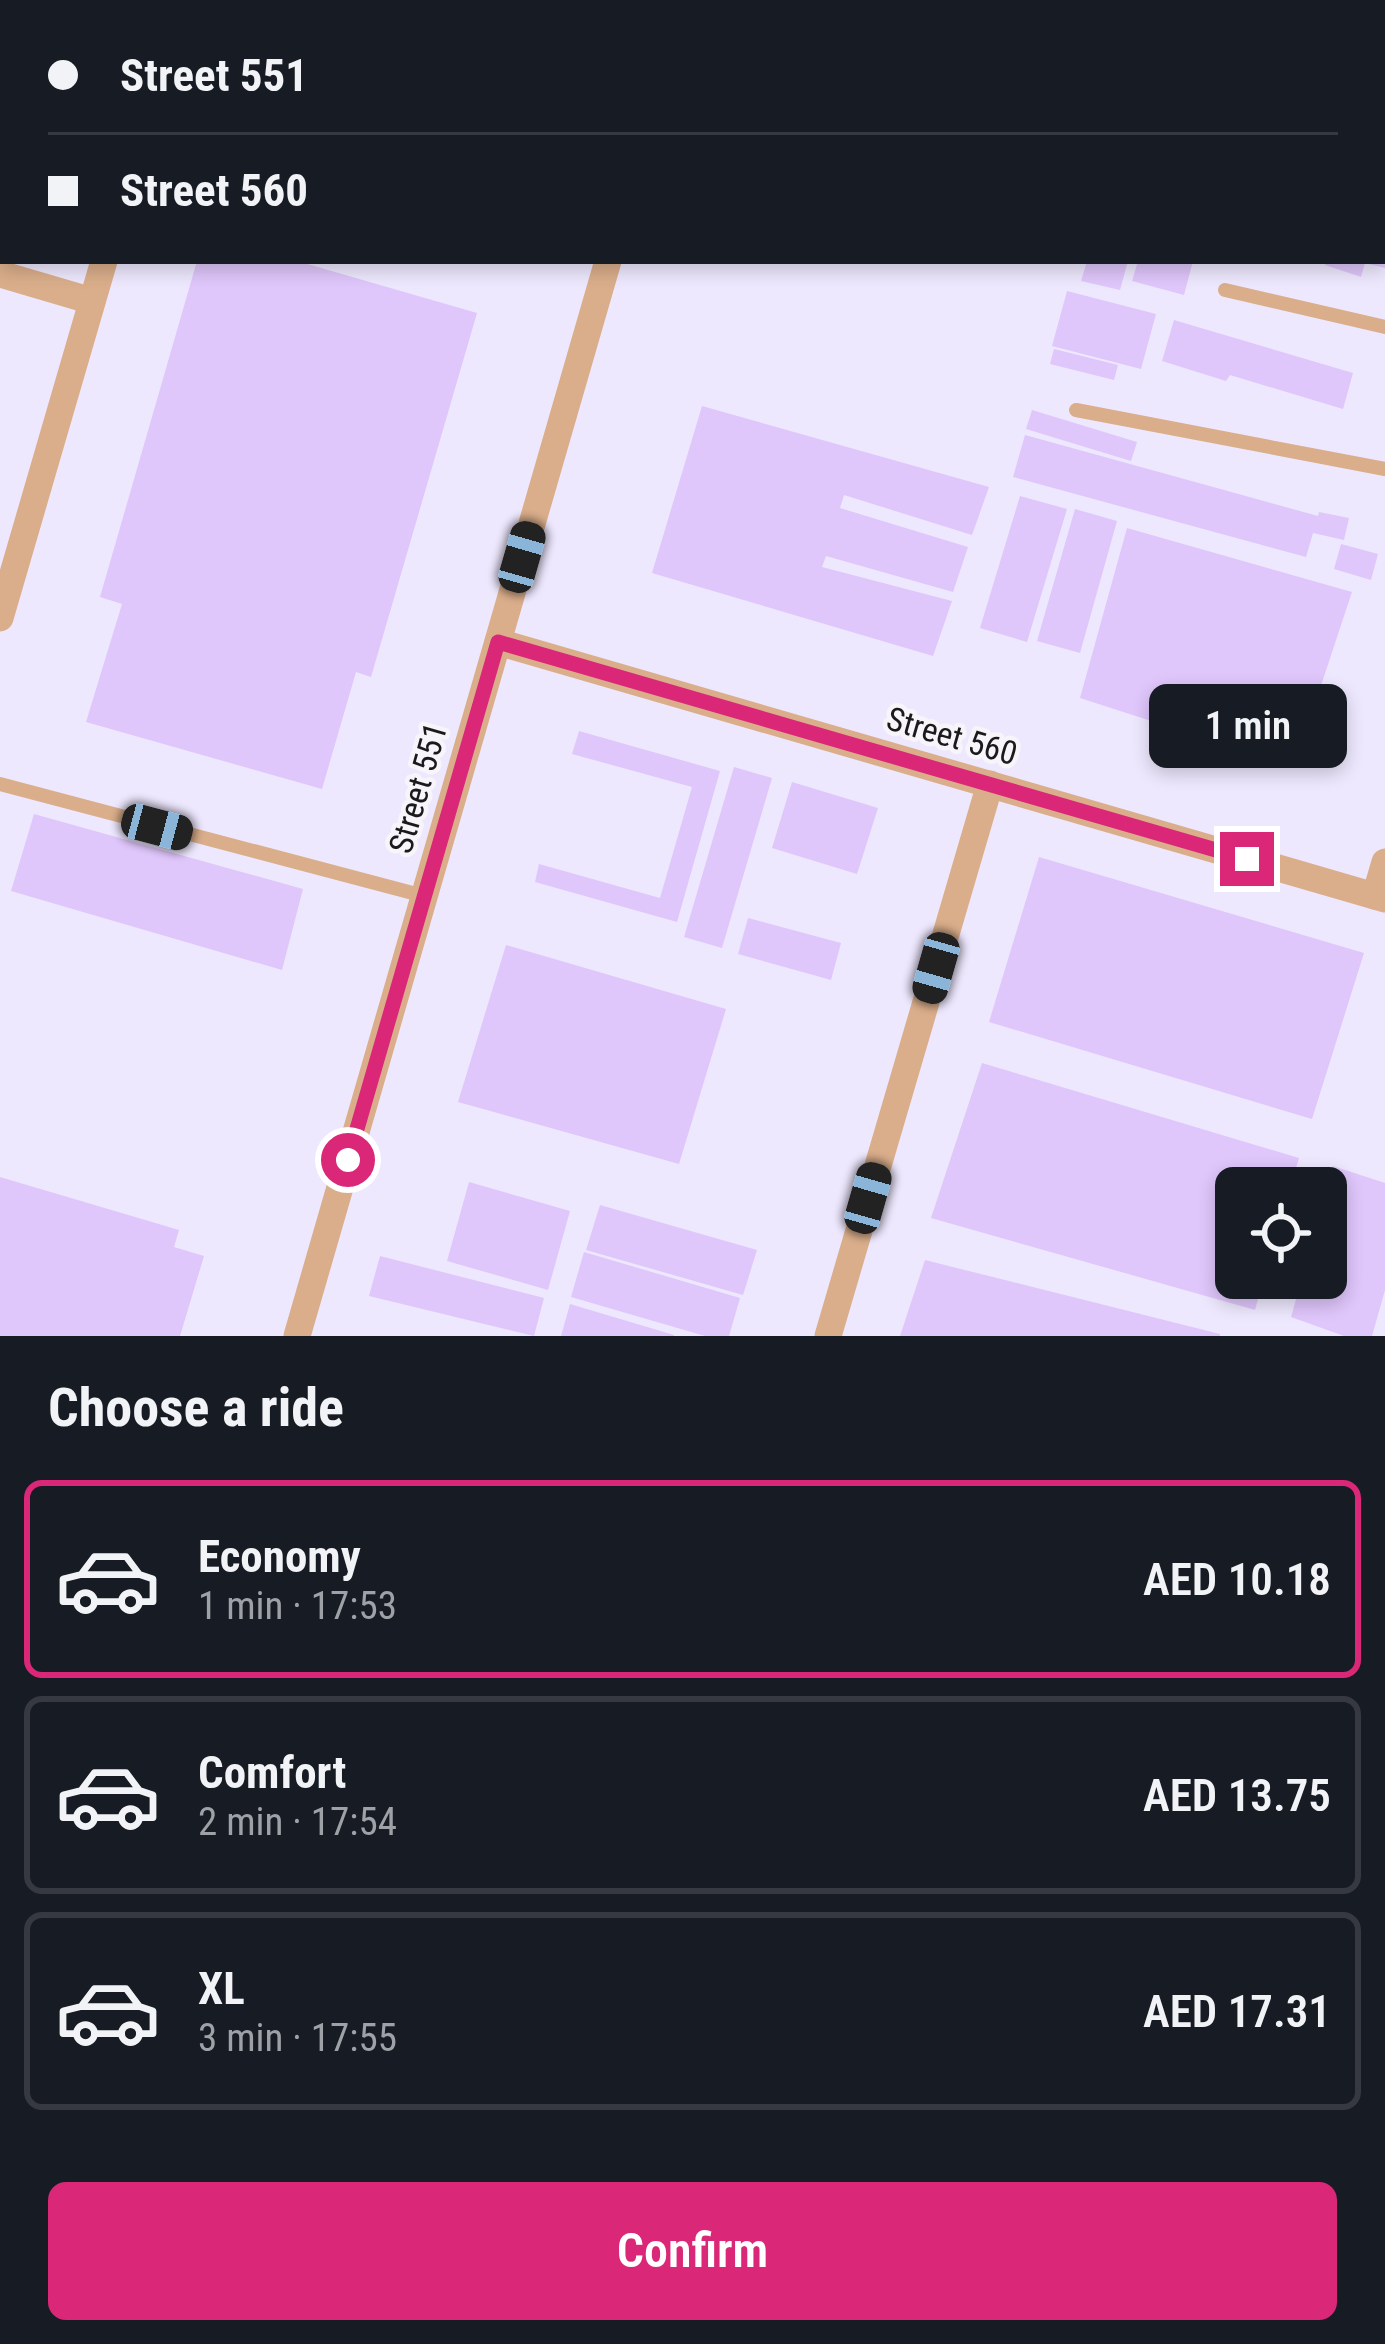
<!DOCTYPE html>
<html lang="en">
<head>
<meta charset="utf-8">
<style>
  :root { --surface:#171b24; --page:#20242c; --text:#f1f3f6; --muted:#9ea1a6; --line:#363941; --accent:#db2777 }
  body { margin:0; font-family:"Roboto Condensed",sans-serif; background:var(--page); color:var(--text); height:100vh; display:flex; flex-direction:column; font-size:45px; white-space:nowrap }
  * { box-sizing:border-box; margin:0 }
  p { font-size:39px; color:var(--muted) }
  .icon { flex:none; width:66px; height:66px; fill:none; stroke:currentColor; stroke-width:2; stroke-linecap:round; stroke-linejoin:round }
  .map { position:relative; height:1336px; overflow:hidden }
  .drawer { display:flex; flex-direction:column; background:var(--surface); flex:1 }
  .drawer>* { flex:none }
  .top-card { position:absolute; left:0px; top:0px; width:1386px; height:264px; box-shadow:0 6px 18px #0003; display:grid; align-content:center; height:264px; padding:0 48px; background:var(--surface) }
  .controls { position:absolute; left:1215px; top:1167px; display:grid; gap:24px }
  .controls a { display:grid; place-items:center; width:132px; height:132px; border-radius:18px; background:var(--surface); box-shadow:0 6px 18px #0003; font-size:60px }
  .end { position:absolute; width:54px; height:54px; margin:-27px; border:15px solid #db2777; background:#fff; box-shadow:0 0 0 6px #fff }
  .from { border-radius:50% }
  .bubble { position:absolute; height:84px; border-radius:18px; background:var(--surface); box-shadow:0 6px 18px #0003; font-size:39px; font-weight:600; line-height:84px; text-align:center }
  .car { position:absolute; width:36px; height:72px; margin:-36px -18px; border-radius:15px; box-shadow:0 0 9px 3px #0007; background:linear-gradient(#222 24%,#8ab4d8 0 40%,#222 0 76%,#8ab4d8 0 86%,#222 0) }
  .top-card b { display:flex; align-items:center; gap:42px; height:114px; font-size:45px }
  .top-card b+b { border-top:3px solid var(--line) }
  .top-card i { width:30px; height:30px; background:var(--text) }
  ul { padding:0; list-style:none }
  li { display:flex; align-items:center; gap:36px; height:198px; margin:0 24px 18px; padding:0 24px; border:6px solid var(--line); border-radius:18px }
  li div { flex:1 }
  li b { display:block; font-size:45px }
  li em { font-style:normal; font-weight:600 }
  li.active { border-color:var(--accent) }
  li>.icon { width:108px; height:108px; stroke-width:1.5 }
  h2 { padding:0 48px; font-size:54px; line-height:144px }
  .button { display:flex; gap:24px; margin-top:auto; padding:24px 48px }
  .button a { flex:1; height:138px; border-radius:18px; background:var(--accent); color:#fff; font-size:48px; font-weight:600; line-height:138px; text-align:center }
  .map>svg:first-child { display:block }
  .industrial { fill:#eee8fe; fill-rule:evenodd }
  .building { fill:#dfc6fb }
  .lines { fill:none; stroke-linecap:round; stroke-linejoin:round }
  .lane { stroke:#daae8b; stroke-width:14 }
  .street { stroke:#daae8b; stroke-width:27 }
  .route { stroke:#db2777; stroke-width:15 }
  .labels { text-anchor:middle; dominant-baseline:central; stroke-width:9; stroke-linejoin:round; paint-order:stroke }
  .street-label { font-size:33px; fill:#1a1a1c; stroke:#f7f5fa }
</style>
</head>
<body>
<div class="map">
<svg width="1385" height="1336" viewBox="0 0 1385 1336">
  <rect width="100%" height="100%" fill="#f7f5fa"/>
  <path class="industrial" d="M0 0H1385V1336H0ZM3 3H1383V261H3ZM1236 1188H1326V1278H1236Z"/>
  <g class="building">
    <polygon points="197,261 297,261 477,313 371,677 356,672 322,789 86,722 122,604 100,597"/>
    <polygon points="1087,261 1128,261 1120,290 1081,281"/>
    <polygon points="1138,261 1193,261 1184,295 1132,281"/>
    <polygon points="1326,261 1385,261 1385,268 1365,263 1361,277 1325,265"/>
    <polygon points="1067,291 1156,314 1141,369 1052,346"/>
    <polygon points="1174,320 1353,373 1343,409 1230,375 1226,381 1162,361"/>
    <polygon points="1054,349 1118,365 1114,380 1050,364"/>
    <polygon points="702,406 989,487 972,535 844,495 840,508 968,547 953,592 826,556 822,567 952,601 933,656 652,573"/>
    <polygon points="1032,410 1137,442 1131,461 1026,429"/>
    <polygon points="1025,435 1318,516 1319,512 1349,518 1344,540 1313,533 1306,557 1013,477"/>
    <polygon points="1020,496 1067,509 1027,642 980,628"/>
    <polygon points="1075,509 1117,521 1080,653 1037,641"/>
    <polygon points="1127,528 1352,592 1294,767 1080,698"/>
    <polygon points="1341,544 1378,554 1371,580 1334,569"/>
    <polygon points="579,731 720,771 677,922 535,882 539,864 660,898 692,787 572,754"/>
    <polygon points="734,767 772,778 722,948 684,937"/>
    <polygon points="792,782 878,808 857,874 772,848"/>
    <polygon points="34,814 303,889 282,970 11,891"/>
    <polygon points="1039,857 1364,953 1312,1119 989,1022"/>
    <polygon points="748,918 841,943 831,980 738,954"/>
    <polygon points="506,945 726,1009 679,1164 458,1102"/>
    <polygon points="982,1063 1299,1158 1290,1188 1236,1188 1236,1278 1264,1278 1255,1310 931,1218"/>
    <polygon points="1333,1166 1385,1183 1385,1290 1372,1336 1344,1336 1291,1317 1302,1278 1326,1278 1326,1192"/>
    <polygon points="0,1177 179,1230 174,1247 204,1256 180,1336 0,1336"/>
    <polygon points="469,1182 570,1211 548,1290 447,1261"/>
    <polygon points="600,1205 757,1250 743,1295 586,1250"/>
    <polygon points="584,1252 740,1298 729,1336 705,1336 571,1297"/>
    <polygon points="380,1256 544,1298 534,1336 369,1296"/>
    <polygon points="925,1260 1220,1334 1220,1336 900,1336"/>
    <polygon points="570,1304 674,1335 674,1336 561,1336"/>
  </g>
  <g class="lines">
    <g class="lane">
      <polyline points="1225,290 1385,327"/>
      <polyline points="1076,410 1385,469"/>
      <polyline points="0,784 424,896"/>
    </g>
    <g class="street">
      <polyline points="180,3 181,0"/>
      <polyline points="682,3 683,0"/>
      <polyline points="0,274 92,301"/>
      <polyline points="0,618 104,261"/>
      <polyline points="498,642 1385,899"/>
      <polyline points="1375,896 1385,862"/>
      <polyline points="297,1336 608,261"/>
      <polyline points="828,1336 990,784"/>
    </g>
  </g>
  <g class="lines">
    <polyline class="route" points="348,1160 498,642 1247,859"/>
  </g>
  <g class="labels">
    <g class="street-label">
      <text transform="translate(952 736) rotate(16)">Street 560</text>
      <text transform="translate(418 788) rotate(-74)">Street 551</text>
    </g>
  </g>
</svg>
<div class="controls">
<a><svg class="icon" aria-label="locate" viewBox="0 0 24 24"><circle cx="12" cy="12" r="6"/><path d="M12 2v4M12 18v4M2 12h4M18 12h4"/></svg></a>
</div>
<i class="end from" style="left:348px;top:1160px"></i>
<i class="end" style="left:1247px;top:859px"></i>
<div class="bubble" style="left:1149px;top:684px;width:198px">1 min</div>
<i class="car" style="left:522px;top:557px;rotate:16deg"></i>
<i class="car" style="left:157px;top:827px;rotate:105deg"></i>
<i class="car" style="left:936px;top:968px;rotate:196deg"></i>
<i class="car" style="left:868px;top:1198px;rotate:16deg"></i>
<div class="top-card">
<b><i class="from"></i>Street 551</b>
<b><i></i>Street 560</b>
</div>
</div>
<section class="drawer">
<h2>Choose a ride</h2>
<ul>
<li class="active"><svg class="icon" aria-label="car" viewBox="0 0 24 24"><path d="M5 17H2v-5l4-1 3-4h7l3 4 3 1v5h-3M9 17h6M6 11h13"/><circle cx="7" cy="17" r="2"/><circle cx="17" cy="17" r="2"/></svg><div><b>Economy</b><p>1 min · 17:53</p></div><em>AED 10.18</em></li>
<li><svg class="icon" aria-label="car" viewBox="0 0 24 24"><path d="M5 17H2v-5l4-1 3-4h7l3 4 3 1v5h-3M9 17h6M6 11h13"/><circle cx="7" cy="17" r="2"/><circle cx="17" cy="17" r="2"/></svg><div><b>Comfort</b><p>2 min · 17:54</p></div><em>AED 13.75</em></li>
<li><svg class="icon" aria-label="car" viewBox="0 0 24 24"><path d="M5 17H2v-5l4-1 3-4h7l3 4 3 1v5h-3M9 17h6M6 11h13"/><circle cx="7" cy="17" r="2"/><circle cx="17" cy="17" r="2"/></svg><div><b>XL</b><p>3 min · 17:55</p></div><em>AED 17.31</em></li>
</ul>
<div class="button"><a>Confirm</a></div>
</section>
</body>
</html>
